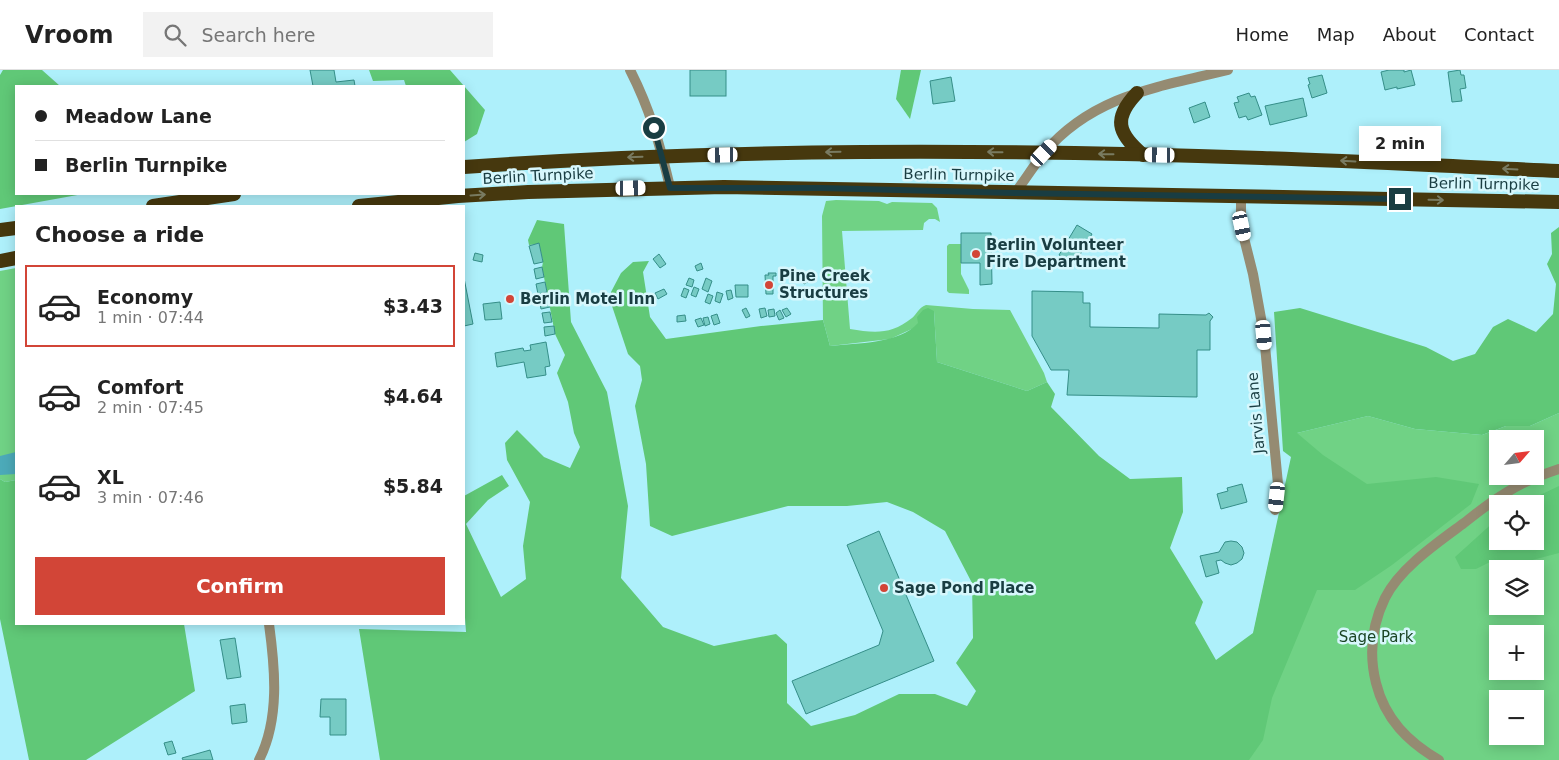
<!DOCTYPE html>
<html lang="en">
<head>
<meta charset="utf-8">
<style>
  :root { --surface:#fff; --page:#f2f2f2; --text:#222; --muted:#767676; --line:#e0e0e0; --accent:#d24537 }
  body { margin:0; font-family:"DejaVu Sans",sans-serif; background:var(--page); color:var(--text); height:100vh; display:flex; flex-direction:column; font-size:19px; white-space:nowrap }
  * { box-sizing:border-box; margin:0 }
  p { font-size:16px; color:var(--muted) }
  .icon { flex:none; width:28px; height:28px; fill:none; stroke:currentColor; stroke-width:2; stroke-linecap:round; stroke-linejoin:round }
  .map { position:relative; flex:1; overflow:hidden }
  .side { position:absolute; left:15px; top:135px; width:450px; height:420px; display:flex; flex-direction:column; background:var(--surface); border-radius:0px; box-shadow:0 2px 12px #0003 }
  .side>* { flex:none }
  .banner { position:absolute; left:15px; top:15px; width:450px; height:110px; border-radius:0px; box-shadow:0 2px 12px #0003; display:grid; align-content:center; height:110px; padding:0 20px; background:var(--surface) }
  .needle { width:32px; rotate:62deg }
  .buttons { position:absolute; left:1489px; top:360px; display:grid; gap:10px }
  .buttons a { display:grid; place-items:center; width:55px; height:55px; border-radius:0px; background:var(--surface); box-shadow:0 2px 12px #0003; font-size:25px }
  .end { position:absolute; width:22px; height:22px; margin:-11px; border:6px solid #193d42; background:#fff; box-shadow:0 0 0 2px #fff }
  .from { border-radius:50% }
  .bubble { position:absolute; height:35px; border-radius:0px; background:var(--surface); box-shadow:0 2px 12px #0003; font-size:16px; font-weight:700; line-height:35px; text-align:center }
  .car { position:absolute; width:15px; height:30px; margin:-15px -8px; border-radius:6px; box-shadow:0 0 4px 1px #0007; background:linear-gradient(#fff 24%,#345 0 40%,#fff 0 76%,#345 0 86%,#fff 0) }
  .banner b { display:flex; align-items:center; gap:18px; height:48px; font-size:19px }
  .banner b+b { border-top:1px solid var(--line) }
  .banner i { width:12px; height:12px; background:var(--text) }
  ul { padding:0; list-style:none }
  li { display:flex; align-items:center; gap:15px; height:82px; margin:0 10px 8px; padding:0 10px; border:2px solid transparent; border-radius:0px }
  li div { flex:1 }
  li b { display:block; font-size:19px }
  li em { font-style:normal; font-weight:700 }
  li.current { border-color:var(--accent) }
  li>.icon { width:45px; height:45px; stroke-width:1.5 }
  h2 { padding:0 20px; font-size:22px; line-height:60px }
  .primary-button { display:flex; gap:10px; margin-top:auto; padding:10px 20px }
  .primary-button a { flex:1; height:58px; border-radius:0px; background:var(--accent); color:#fff; font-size:20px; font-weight:700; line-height:58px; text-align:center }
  header { display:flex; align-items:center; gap:30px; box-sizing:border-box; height:70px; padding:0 25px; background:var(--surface); border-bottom:1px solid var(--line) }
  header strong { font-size:24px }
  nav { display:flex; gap:28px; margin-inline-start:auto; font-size:18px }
  .search { width:350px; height:45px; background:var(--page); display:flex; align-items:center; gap:12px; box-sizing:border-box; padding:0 18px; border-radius:0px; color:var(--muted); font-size:19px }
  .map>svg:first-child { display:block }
  .green { fill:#70d285; fill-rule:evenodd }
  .forest { fill:#60c877 }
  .water { fill:#4caab9 }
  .building { fill:#76cbc4; stroke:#358e88 }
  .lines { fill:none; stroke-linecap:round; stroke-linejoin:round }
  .minor { stroke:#958b72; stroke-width:10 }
  .tertiary { stroke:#958b72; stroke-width:10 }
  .trunk { stroke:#46380e; stroke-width:14 }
  .oneway { stroke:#797b61 }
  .route { stroke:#193d42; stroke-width:6 }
  .poi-dot { fill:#d24537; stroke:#d7f7fc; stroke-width:2 }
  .labels { text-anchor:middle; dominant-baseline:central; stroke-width:5; stroke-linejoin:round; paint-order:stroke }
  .street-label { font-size:15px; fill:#193d42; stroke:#d7f7fc }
  .poi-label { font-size:15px; font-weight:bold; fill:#193d42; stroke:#d7f7fc; text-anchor:start }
  .park-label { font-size:15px; fill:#1a4424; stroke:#d7f7fc }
</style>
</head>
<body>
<header>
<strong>Vroom</strong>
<div class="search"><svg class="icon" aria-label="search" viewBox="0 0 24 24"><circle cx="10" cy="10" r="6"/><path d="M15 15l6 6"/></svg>Search here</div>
<nav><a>Home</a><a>Map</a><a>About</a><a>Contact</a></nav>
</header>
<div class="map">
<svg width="1559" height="690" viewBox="0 0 1559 690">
  <rect width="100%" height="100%" fill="#aef0fb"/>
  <g class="green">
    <path d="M836 130 879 131 887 134 892 132 932 133 937 138 940 152 935 149H929L924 153 923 160 842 161 850 259C874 263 891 265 912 248 917 244 918 238 926 235L973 239 1010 240 1044 303 1047 312 1027 321 937 292 934 241 914 258 890 269 830 276 823 250 822 146 826 131Z"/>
    <polygon points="949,174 961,174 961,204 969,220 969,224 949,223 947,221 947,176"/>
    <polygon points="16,198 16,410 5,412 0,409 0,201"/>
    <path d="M1559 343V690H1124L1242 616 1297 363 1368 346 1415 359 1482 365 1506 356H1530ZM1498 369H1535V406H1498ZM1498 434H1535V471H1498ZM1498 499H1535V536H1498ZM1498 564H1535V601H1498ZM1498 629H1535V666H1498Z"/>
  </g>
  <g class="forest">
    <polygon points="3,0 42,0 60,16 16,16 16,124 83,124 0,139 0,5"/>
    <polygon points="369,0 450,0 485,40 477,64 464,72 464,16 406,16 404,10 373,11"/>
    <polygon points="901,0 921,0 910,49 896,29"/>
    <path d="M537 150 564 154 571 252 607 322 628 436 621 508 663 557 714 576 776 564 787 574V633L811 656 855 645 899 624H935L967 636 976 621 956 593 973 568 972 513 945 461 913 442 887 432 847 436H788L672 466 650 456 646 394 635 336 642 310 640 296 628 284 612 236 611 222 621 203 633 192 649 191 643 202 650 247 666 269 761 256 823 250 830 276C857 273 899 274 918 253L917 247 923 240 928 238 934 241 937 292 1027 321 1047 312 1055 324 1051 337 1099 386 1130 409 1182 407 1183 442 1170 478 1203 532 1195 553 1216 590 1253 563 1291 387 1283 381 1274 242 1300 238 1426 277 1453 291 1475 284 1493 257 1508 249 1536 262 1553 244 1556 214 1547 194 1552 184 1551 163 1559 157V343L1530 356H1506L1482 365 1415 359 1368 346 1297 363 1323 385 1367 414 1436 407 1479 414 1471 434 1392 495 1355 520H1317L1272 628 1263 670 1249 690H380L359 559 466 562 464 533V426L502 405 509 416 488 430 466 454 501 527 526 509 523 476 530 432 507 390 505 373 517 360 544 387 570 398 580 377 574 363 568 332 557 303 565 285 555 264 542 197 543 192 539 174 529 175 528 170Z"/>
    <polygon points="0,409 5,412 16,410 16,554 184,554 195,621 86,690 29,690 0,549"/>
    <polygon points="1559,416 1559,483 1490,501 1490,492 1476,499 1461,499 1455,487 1497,449 1498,471 1535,471 1535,434 1521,434"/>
  </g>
  <polygon class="water" points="16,382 16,404 0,405 0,386"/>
  <g class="building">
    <polygon points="310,0 334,0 336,12 354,10 355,16 313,16"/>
    <rect x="690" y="0" width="36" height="26"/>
    <polygon points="1389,0 1404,0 1404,2 1411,0 1415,15 1397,19 1397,17 1385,20 1381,2"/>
    <polygon points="1460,0 1461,5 1464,5 1466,18 1460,19 1462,31 1452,32 1448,2"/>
    <polygon points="1322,5 1327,23 1312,28 1308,15 1310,14 1308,8"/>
    <polygon points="951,7 955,31 933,34 930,11"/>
    <polygon points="1249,23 1251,27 1255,26 1262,45 1248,50 1246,46 1239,48 1234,33 1239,32 1237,27"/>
    <polygon points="1303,28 1307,46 1270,55 1265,36"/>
    <polygon points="1205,32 1210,47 1194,53 1189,38"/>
    <polygon points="1077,155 1092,164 1074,195 1059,185"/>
    <polygon points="961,163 991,163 992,214 980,215 980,193 961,193"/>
    <polygon points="539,173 543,192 534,194 529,176"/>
    <polygon points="475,183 483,185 482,192 473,190"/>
    <polygon points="659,184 666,194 660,198 653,189"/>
    <polygon points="701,193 703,199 697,201 695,196"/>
    <polygon points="542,197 544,207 536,209 534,199"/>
    <polygon points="768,203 776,203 776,206 773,206 773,224 766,224 765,205 769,205"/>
    <polygon points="809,204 811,210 804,214 801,208"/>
    <polygon points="464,208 473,254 464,256"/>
    <polygon points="689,208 694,210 692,217 686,215"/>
    <polygon points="706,208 712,211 708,222 702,219"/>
    <polygon points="545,212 547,222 538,224 536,214"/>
    <polygon points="735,215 748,215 748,227 736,227"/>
    <polygon points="694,217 699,219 696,227 691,225"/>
    <polygon points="684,218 689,220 686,228 681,226"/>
    <polygon points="664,219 667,224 658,229 655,223"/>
    <polygon points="731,220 733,228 728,230 726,221"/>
    <polygon points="1032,221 1083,222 1083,233 1090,233 1090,257 1159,258 1159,244 1206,245 1209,243 1213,247 1210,251 1210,280 1197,280 1197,327 1067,325 1069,300 1051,300 1032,266"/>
    <polygon points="717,222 723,224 720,233 715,231"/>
    <polygon points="708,224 713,226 710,234 705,232"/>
    <polygon points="547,226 550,237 541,239 539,228"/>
    <polygon points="500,232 502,249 485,250 483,234"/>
    <polygon points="746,238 750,246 746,248 742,240"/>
    <polygon points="765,238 767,246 761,248 759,239"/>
    <polygon points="787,238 791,244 786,247 782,240"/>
    <polygon points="774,239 775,246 769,247 768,240"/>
    <polygon points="780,240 784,248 779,250 776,243"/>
    <polygon points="550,242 552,252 544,253 542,243"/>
    <polygon points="717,244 720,253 714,255 711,246"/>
    <polygon points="685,245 686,251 677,252 677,246"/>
    <polygon points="708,247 710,254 705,256 703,248"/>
    <polygon points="701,248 704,255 698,257 695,250"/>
    <polygon points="554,256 555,264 545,266 544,257"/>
    <polygon points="546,272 550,296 545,297 546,305 527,308 524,292 497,297 495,283 523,278 524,281 531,280 530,275"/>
    <polygon points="1242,414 1247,432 1221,439 1217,424 1228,421 1227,418"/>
    <polygon points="879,461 934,591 806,644 792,611 879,575 883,561 847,475"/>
    <polygon points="1231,471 1237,472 1242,477 1244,483 1242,489 1237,493 1231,495 1225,493 1221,490 1216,491 1219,503 1206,507 1200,486 1219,482 1225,472"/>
    <polygon points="235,568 241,607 227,609 220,570"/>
    <polygon points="321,629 346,629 346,665 330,665 330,647 320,647"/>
    <polygon points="245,634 247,652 232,654 230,636"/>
    <polygon points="172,671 176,683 168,685 164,673"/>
    <polygon points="210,680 213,690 183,690 182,688"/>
  </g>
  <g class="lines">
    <g class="minor">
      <polyline points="1241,126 1241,156 1253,204 1264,265 1278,414 1275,440"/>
      <path d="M259 690C280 649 275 598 269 554"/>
      <path d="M1439 690C1408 672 1385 649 1376 613 1369 585 1372 555 1385 528 1400 498 1437 473 1464 453 1477 443 1490 432 1504 424 1521 413 1540 405 1559 399"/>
    </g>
    <g class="tertiary">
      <path d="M630 0C650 39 660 75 670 117"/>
      <path d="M1015 123C1025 110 1034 95 1044 83 1093 25 1159 17 1228 0"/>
    </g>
    <g class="trunk">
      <path d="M1137 23C1113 48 1117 63 1143 85"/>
      <path d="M464 97C729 78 996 79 1262 88 1361 91 1460 97 1559 101"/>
      <polyline points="153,136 234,124"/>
      <polyline points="359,136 458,126 528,122 724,117 1559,132"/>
      <polyline points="0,160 16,158"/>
      <polyline points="0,191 16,188"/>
    </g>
  </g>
  <defs><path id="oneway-shaft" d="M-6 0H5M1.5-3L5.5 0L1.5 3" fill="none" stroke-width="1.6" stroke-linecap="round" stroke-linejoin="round" transform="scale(1.25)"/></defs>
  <g class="oneway">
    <use href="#oneway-shaft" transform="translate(833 82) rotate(179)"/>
    <use href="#oneway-shaft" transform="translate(995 82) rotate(-179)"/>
    <use href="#oneway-shaft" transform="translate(1106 84) rotate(-179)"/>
    <use href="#oneway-shaft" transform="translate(635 87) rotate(178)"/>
    <use href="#oneway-shaft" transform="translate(1348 91) rotate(-177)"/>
    <use href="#oneway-shaft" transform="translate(1510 99) rotate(-177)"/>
    <use href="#oneway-shaft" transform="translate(478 125) rotate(-4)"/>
    <use href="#oneway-shaft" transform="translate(1436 130) rotate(1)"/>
  </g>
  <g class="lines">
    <polyline class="route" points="654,58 670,118 821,118 1015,123 1400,129"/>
  </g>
  <g class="poi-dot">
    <circle cx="976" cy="184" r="5"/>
    <circle cx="769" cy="215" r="5"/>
    <circle cx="510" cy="229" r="5"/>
    <circle cx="884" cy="518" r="5"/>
  </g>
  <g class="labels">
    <g class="street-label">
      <text transform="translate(959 105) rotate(1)">Berlin Turnpike</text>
      <text transform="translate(538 106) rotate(-3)">Berlin Turnpike</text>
      <text transform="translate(1484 114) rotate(1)">Berlin Turnpike</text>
      <text transform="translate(1256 343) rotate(-95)">Jarvis Lane</text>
    </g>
    <g class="poi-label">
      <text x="986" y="175">Berlin Volunteer<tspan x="986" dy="17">Fire Department</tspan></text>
      <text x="779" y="206">Pine Creek<tspan x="779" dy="17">Structures</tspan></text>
      <text x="520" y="229">Berlin Motel Inn</text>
      <text x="894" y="518">Sage Pond Place</text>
    </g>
    <g class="park-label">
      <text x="1376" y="567">Sage Park</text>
    </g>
  </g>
</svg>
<div class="buttons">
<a><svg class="needle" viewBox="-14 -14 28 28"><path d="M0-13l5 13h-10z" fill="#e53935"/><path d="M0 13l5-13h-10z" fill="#767676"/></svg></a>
<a><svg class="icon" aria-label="locate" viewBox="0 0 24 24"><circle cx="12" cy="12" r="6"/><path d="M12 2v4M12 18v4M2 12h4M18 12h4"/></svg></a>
<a><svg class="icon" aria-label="layers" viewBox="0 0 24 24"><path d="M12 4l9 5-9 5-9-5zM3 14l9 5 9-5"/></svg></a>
<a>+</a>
<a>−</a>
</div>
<i class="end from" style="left:654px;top:58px"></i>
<i class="end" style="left:1400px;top:129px"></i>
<div class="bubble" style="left:1359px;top:56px;width:82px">2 min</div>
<i class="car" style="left:1044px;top:83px;rotate:44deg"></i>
<i class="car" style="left:723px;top:85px;rotate:269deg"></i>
<i class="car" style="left:1160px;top:85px;rotate:271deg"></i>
<i class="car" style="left:631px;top:118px;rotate:89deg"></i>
<i class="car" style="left:1242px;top:156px;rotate:168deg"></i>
<i class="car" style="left:1264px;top:265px;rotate:175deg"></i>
<i class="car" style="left:1277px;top:427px;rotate:186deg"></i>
<div class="banner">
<b><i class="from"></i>Meadow Lane</b>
<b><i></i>Berlin Turnpike</b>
</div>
<section class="side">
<h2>Choose a ride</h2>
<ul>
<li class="current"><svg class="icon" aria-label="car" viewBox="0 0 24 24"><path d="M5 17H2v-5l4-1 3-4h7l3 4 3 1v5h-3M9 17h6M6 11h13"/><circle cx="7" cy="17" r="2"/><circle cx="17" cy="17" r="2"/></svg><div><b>Economy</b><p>1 min · 07:44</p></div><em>$3.43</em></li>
<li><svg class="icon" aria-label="car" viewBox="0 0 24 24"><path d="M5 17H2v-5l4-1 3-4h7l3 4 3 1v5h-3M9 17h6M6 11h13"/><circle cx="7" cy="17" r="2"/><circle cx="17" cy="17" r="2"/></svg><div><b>Comfort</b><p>2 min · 07:45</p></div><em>$4.64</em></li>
<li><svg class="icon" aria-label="car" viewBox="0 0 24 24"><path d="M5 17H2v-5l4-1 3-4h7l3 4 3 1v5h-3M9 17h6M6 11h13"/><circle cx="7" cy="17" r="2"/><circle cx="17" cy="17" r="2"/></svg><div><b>XL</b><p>3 min · 07:46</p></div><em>$5.84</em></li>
</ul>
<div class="primary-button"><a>Confirm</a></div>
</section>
</div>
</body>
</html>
